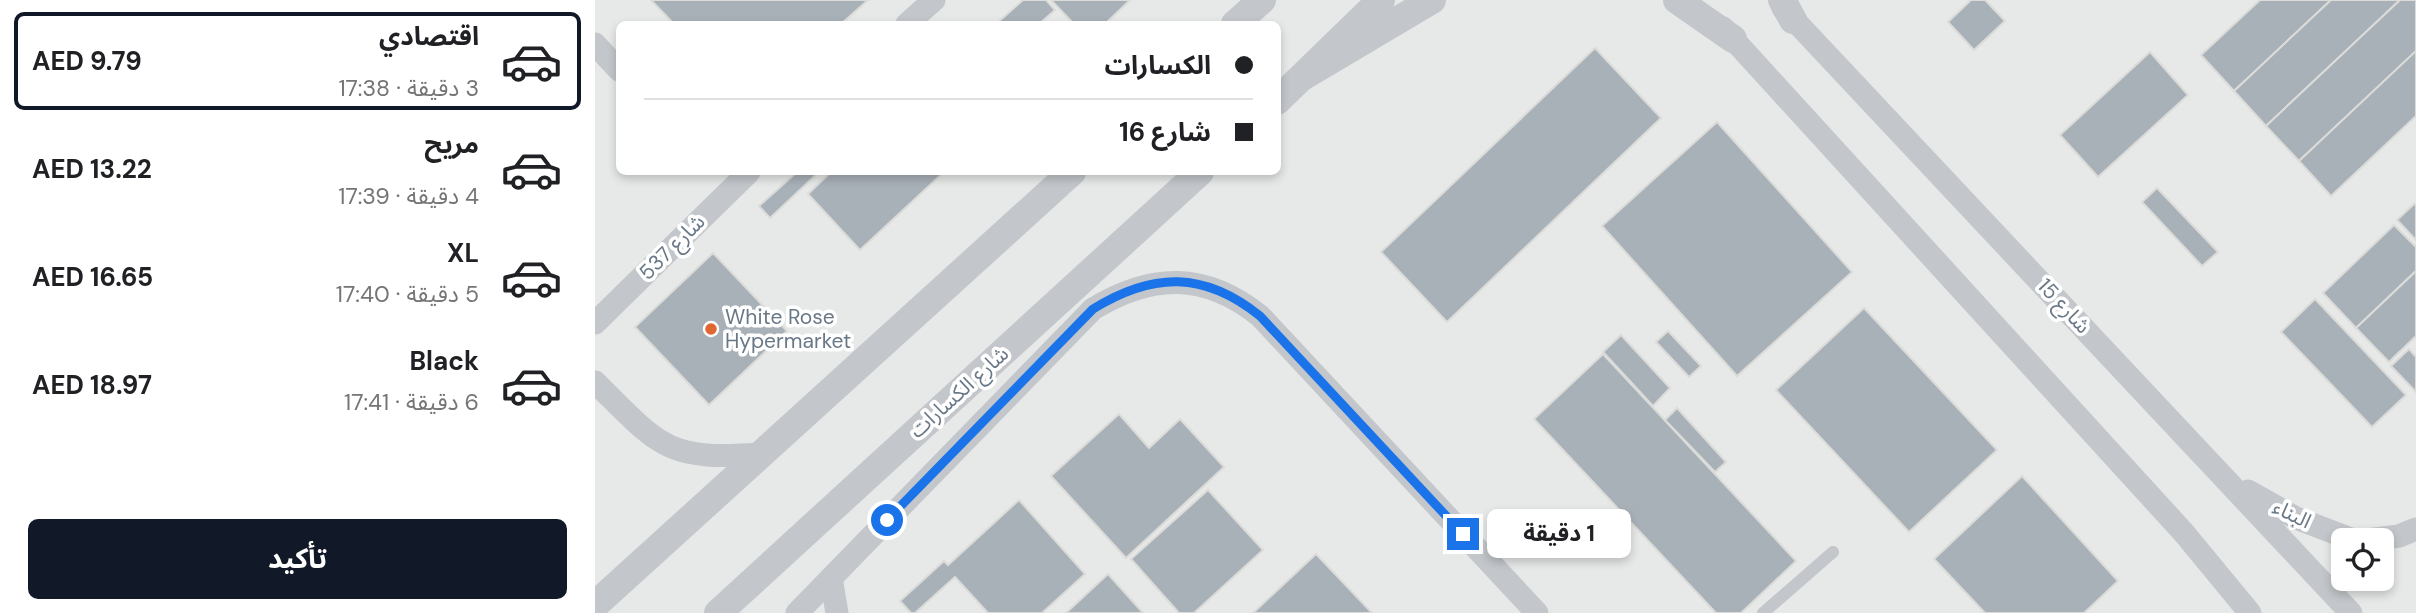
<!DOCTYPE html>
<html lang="ar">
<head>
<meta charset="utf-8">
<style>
  :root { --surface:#fff; --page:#f2f2f2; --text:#202124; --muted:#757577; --line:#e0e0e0; --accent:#111827 }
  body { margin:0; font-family:"DM Sans","Noto Sans Arabic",sans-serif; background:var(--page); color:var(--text); direction:rtl; height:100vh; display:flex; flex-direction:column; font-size:26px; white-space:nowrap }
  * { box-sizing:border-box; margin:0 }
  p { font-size:23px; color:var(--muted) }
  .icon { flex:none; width:38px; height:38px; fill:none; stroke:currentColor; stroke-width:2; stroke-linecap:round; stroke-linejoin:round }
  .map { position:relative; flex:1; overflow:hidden; direction:ltr }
  .side { display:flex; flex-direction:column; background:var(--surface); width:595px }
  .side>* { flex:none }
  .guide { position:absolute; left:21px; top:21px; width:665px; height:154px; border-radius:10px; box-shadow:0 4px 10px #0003; direction:rtl; display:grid; align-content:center; height:154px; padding:0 28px; background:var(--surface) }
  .controls { position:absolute; left:1736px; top:528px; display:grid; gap:14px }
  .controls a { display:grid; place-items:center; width:63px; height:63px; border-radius:10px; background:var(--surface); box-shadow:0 4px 10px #0003; font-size:35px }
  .end { position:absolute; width:32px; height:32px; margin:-16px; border:9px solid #1a73e8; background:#fff; box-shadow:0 0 0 4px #fff }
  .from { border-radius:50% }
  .bubble { position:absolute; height:49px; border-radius:10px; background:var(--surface); box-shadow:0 4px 10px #0003; font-size:23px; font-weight:700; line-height:49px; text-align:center; direction:rtl }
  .guide b { display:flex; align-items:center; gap:24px; height:66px; font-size:26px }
  .guide b+b { border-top:2px solid var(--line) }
  .guide i { width:18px; height:18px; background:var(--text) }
  ul { padding:12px 0 0; list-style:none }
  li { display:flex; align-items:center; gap:21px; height:98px; margin:0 14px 10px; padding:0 14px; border:4px solid transparent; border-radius:10px }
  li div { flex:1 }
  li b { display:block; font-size:26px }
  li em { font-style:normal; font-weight:700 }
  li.active { border-color:var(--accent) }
  li>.icon { width:63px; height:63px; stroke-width:1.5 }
  .cta { display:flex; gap:14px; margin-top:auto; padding:14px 28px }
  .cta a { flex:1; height:80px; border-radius:10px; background:var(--accent); color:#fff; font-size:28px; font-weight:700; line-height:80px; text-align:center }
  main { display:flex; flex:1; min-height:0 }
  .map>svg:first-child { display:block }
  .built { fill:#e7e8e8; fill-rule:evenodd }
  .building { fill:#a9b1b8; stroke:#dbdbd9; stroke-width:2 }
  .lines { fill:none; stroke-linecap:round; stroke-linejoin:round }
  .service { stroke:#c3c6ca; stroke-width:12 }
  .minor { stroke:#c3c6ca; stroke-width:23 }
  .tertiary { stroke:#c3c6ca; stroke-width:28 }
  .route { stroke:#1a73e8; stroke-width:9 }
  .poi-dot { fill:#df6731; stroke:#fff; stroke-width:2.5 }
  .labels { text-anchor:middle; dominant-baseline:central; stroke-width:7; stroke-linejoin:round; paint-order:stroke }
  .street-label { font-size:21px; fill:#697887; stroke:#fff }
  .poi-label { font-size:21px; fill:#697887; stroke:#fff; text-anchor:start }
</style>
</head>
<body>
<main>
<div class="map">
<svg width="1821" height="613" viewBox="0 0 1821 613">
  <rect width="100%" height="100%" fill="#f9f9f7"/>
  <path class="built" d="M0 0H1821V613H0ZM24 24H682V172H24ZM1748 541H1787V579H1748Z"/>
  <g class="building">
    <polygon points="56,0 273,0 246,24 79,24"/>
    <polygon points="428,0 451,0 460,10 444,24 401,24"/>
    <polygon points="456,0 535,0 510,24 479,24"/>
    <polygon points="1376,0 1390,0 1410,21 1379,50 1353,22"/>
    <polygon points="1665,0 1736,0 1639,91 1606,55"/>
    <polygon points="1736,0 1805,0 1671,126 1639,91"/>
    <polygon points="1805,0 1821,0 1821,51 1704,161 1671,126"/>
    <polygon points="1000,48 1066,118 852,322 786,252"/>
    <polygon points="1821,51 1821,116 1736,196 1704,161"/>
    <polygon points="1555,52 1593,95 1503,177 1465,135"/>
    <polygon points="1122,122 1257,272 1142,376 1007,226"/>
    <polygon points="202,172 224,172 175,218 164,206"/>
    <polygon points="236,172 349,172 265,250 213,194"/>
    <polygon points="1562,188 1623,252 1607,266 1547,202"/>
    <polygon points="1819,204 1821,205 1821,240 1802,220"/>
    <polygon points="1799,225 1821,247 1821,271 1761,328 1728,293"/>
    <polygon points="118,253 192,331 114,405 40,327"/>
    <polygon points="1821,271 1821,336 1794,362 1761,328"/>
    <polygon points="1720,299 1811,395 1777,427 1686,332"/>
    <polygon points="1269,308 1402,450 1314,532 1181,390"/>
    <polygon points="1073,331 1106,366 1094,377 1061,342"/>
    <polygon points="1026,335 1075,388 1058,406 1008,352"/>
    <polygon points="1814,349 1821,357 1821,392 1796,366"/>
    <polygon points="1008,354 1201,561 1146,613 1121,613 939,419"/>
    <polygon points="1082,408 1131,462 1120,472 1070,420"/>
    <polygon points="524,414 554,448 585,419 629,467 531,558 456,476"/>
    <polygon points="1427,476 1523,581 1489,613 1390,613 1339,559"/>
    <polygon points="613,490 668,550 599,613 584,613 536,559"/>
    <polygon points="424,500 490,574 447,613 393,613 360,577 320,613 316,613 305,601 349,561 353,565"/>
    <polygon points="721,554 777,613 658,613"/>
    <polygon points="513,574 548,613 471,613"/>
  </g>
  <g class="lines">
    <polyline class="service" points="1168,613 1238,552"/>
    <g class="minor">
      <polyline points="1188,8 1756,613"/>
      <polyline points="312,24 339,0"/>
      <polyline points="1128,28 1589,533 1655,613"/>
      <polyline points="0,44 24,70"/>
      <polyline points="0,323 154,172"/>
      <path d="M0 382C64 445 70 461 164 454"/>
      <polyline points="1653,491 1701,518 1761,541"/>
      <polyline points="1764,541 1804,536 1821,529"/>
      <polyline points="236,578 242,613"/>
      <path d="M202 613 498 309C557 273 610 272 665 316L942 613"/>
    </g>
    <g class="tertiary">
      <polyline points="1082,0 1138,39"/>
      <polyline points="1187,0 1198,20"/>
      <polyline points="640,24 667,0"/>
      <polyline points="709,76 837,0"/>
      <polyline points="682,101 786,0"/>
      <polyline points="0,605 477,172"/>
      <polyline points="123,613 605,172"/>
    </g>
  </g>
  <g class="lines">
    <path class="route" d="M292 520 498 309C558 272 609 271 665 316L868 534"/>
  </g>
  <circle class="poi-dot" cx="116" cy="329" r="7"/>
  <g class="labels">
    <g class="street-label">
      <text transform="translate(77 247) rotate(-45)">شارع 537</text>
      <text transform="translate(1469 306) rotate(47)">شارع 15</text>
      <text transform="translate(364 392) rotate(-42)">شارع الكسارات</text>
      <text transform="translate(1697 514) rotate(26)">البناء</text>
    </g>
    <g class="poi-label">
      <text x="130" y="317">White Rose<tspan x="130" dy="24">Hypermarket</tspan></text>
    </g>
  </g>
</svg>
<div class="controls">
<a><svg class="icon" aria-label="locate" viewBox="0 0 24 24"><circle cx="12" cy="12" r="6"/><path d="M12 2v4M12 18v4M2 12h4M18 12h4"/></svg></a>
</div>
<i class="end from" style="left:292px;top:520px"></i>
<i class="end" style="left:868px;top:534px"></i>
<div class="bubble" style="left:892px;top:509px;width:144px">1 دقيقة</div>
<div class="guide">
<b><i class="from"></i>الكسارات</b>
<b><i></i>شارع 16</b>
</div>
</div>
<section class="side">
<ul>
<li class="active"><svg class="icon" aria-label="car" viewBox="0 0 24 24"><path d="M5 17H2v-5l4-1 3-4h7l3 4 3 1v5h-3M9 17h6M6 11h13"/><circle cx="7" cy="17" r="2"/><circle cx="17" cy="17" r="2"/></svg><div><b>اقتصادي</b><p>3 دقيقة · 17:38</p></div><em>AED 9.79</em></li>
<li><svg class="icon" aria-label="car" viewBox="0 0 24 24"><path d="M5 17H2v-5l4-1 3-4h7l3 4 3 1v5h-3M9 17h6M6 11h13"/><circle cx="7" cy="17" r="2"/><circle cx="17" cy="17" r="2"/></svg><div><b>مريح</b><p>4 دقيقة · 17:39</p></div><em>AED 13.22</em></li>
<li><svg class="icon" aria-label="car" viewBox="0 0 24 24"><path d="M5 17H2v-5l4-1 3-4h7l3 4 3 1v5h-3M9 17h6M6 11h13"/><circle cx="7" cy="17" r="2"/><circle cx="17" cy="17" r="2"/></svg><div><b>XL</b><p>5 دقيقة · 17:40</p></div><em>AED 16.65</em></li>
<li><svg class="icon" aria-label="car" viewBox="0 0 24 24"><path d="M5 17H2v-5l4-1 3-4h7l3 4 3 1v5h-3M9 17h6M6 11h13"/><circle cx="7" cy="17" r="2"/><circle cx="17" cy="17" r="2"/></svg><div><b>Black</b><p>6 دقيقة · 17:41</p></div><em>AED 18.97</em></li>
</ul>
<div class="cta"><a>تأكيد</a></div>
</section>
</main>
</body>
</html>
